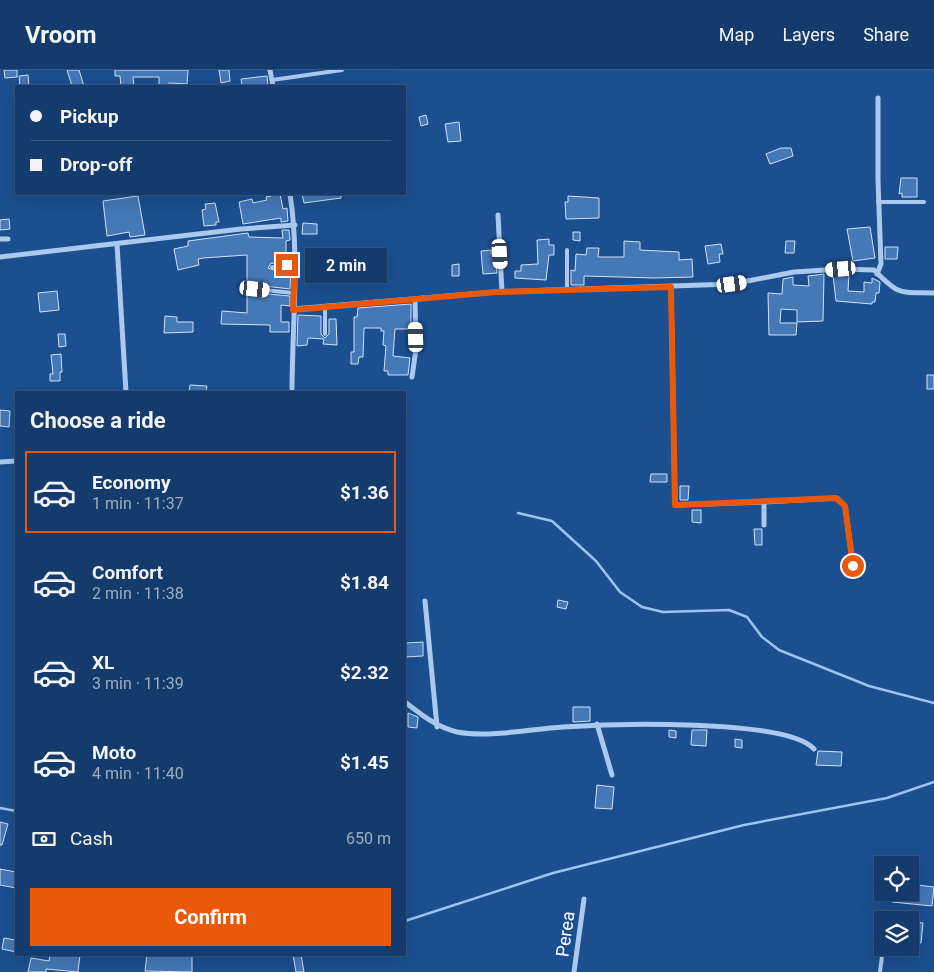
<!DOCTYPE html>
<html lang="en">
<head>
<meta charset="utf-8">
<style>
  :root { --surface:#143b6b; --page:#214673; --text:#f1f3f6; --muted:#9dadc1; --line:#33557e; --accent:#ea580c }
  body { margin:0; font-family:Roboto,sans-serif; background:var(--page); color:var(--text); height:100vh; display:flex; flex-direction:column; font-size:19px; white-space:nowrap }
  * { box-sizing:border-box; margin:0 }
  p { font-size:16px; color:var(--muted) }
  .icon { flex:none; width:28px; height:28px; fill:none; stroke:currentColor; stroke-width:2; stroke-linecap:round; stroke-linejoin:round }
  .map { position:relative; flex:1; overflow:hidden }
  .sheet { position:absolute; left:15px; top:321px; width:391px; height:565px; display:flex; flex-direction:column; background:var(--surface); border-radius:0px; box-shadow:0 5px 20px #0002,0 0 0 1px var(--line) }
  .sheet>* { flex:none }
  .top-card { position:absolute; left:15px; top:15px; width:391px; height:110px; border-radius:0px; box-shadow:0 5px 20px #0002,0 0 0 1px var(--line); display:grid; align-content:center; height:110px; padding:0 15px; background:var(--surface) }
  .buttons { position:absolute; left:874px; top:786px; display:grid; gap:10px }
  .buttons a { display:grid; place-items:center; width:45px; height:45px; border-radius:0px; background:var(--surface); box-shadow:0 5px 20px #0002,0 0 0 1px var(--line); font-size:25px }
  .end { position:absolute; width:22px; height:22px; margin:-11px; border:6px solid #ea580c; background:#fff; box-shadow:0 0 0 2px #fff }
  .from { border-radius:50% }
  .bubble { position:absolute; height:35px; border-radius:0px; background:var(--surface); box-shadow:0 5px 20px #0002,0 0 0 1px var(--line); font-size:16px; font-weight:700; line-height:35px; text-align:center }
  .car { position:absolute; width:15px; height:30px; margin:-15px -8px; border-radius:6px; box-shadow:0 0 4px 1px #0007; background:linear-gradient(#fff 24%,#345 0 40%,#fff 0 76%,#345 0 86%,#fff 0) }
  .top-card b { display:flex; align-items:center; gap:18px; height:48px; font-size:19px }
  .top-card b+b { border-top:1px solid var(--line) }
  .top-card i { width:12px; height:12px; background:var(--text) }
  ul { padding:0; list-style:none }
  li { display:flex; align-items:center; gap:15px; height:82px; margin:0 10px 8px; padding:0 5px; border:2px solid transparent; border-radius:0px }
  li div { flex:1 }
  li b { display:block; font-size:19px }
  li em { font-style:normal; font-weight:700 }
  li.on { border-color:var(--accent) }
  li>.icon { width:45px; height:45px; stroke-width:1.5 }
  h2 { padding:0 15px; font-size:22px; line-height:60px }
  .pay { display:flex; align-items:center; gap:12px; height:55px; padding:0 15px; font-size:19px }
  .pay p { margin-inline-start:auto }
  .primary-button { display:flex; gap:10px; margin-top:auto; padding:10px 15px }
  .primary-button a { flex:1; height:58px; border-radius:0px; background:var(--accent); color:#fff; font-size:20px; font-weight:700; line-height:58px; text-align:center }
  header { display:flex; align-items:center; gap:30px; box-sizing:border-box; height:70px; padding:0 25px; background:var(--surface); border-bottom:1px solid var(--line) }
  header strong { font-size:24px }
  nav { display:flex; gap:28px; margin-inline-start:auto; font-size:18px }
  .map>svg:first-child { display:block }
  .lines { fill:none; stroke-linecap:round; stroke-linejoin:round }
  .stream { stroke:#9cc4f0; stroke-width:2.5 }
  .building { fill:#4478b7; stroke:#cfe3fa }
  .service { stroke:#a9c9ee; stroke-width:4 }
  .minor { stroke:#a9c9ee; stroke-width:5 }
  .route { stroke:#ea580c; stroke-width:6 }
  .labels { text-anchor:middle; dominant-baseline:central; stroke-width:4.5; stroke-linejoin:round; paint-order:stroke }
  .street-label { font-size:18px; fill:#fff; stroke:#1b4f8f }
</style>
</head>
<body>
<header>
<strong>Vroom</strong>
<nav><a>Map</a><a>Layers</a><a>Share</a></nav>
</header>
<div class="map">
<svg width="934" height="902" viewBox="0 0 934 902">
  <rect width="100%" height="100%" fill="#1b4f8f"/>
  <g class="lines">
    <g class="stream">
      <polyline points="518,443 552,451 596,491 620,522 642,537 663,542 729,540 747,547 762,567 779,580 869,616 934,633"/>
      <polyline points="0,738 16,741"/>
      <polyline points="405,851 553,803 744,755 887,728 934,712"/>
    </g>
  </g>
  <g class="building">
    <polygon points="4,0 17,0 17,7 5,8"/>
    <polygon points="67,0 79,0 84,16 72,16"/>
    <polygon points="115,0 188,0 187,14 169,13 169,16 159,16 159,7 133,7 134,16 121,16 120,6 115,6"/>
    <polygon points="219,0 229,0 230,11 221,13"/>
    <polygon points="28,5 29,16 20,16 19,6"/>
    <polygon points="267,6 268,16 242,16 241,9"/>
    <polygon points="426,45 428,54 421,56 419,47"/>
    <polygon points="459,52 461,71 448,72 445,54"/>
    <polygon points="781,78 791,78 793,86 770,94 766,84"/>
    <polygon points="901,108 917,108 917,127 902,127 902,123 899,124"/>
    <polygon points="280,124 283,139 287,138 288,151 281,152 281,148 243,154 239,132 252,129 253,133 267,130 266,127"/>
    <polygon points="302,124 341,124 341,128 304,133"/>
    <polygon points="138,126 145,165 130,167 129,162 107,166 103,131"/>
    <polygon points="568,126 599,128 599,148 566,149 565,132 568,132"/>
    <polygon points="215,133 219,152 216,152 216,155 204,156 202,140 206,139 205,134"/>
    <polygon points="9,149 10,159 0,160 0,150"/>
    <polygon points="303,153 317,154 317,164 302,164"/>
    <polygon points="870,157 875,188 853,191 847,159"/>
    <polygon points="282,160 289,160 290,170 286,171 286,191 280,194 271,193 268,198 280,202 291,198 290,219 255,215 251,219 255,223 290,226 290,236 281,235 281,252 289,252 289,262 270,262 270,255 221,254 222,241 247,243 247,185 203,188 198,189 199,195 178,200 174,179 188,176 188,171 248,163 249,167 283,168"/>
    <polygon points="573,162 580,162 580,171 573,170"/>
    <polygon points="549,169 549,175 554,175 554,185 549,185 546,210 515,208 515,201 521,201 521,195 538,194 537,170"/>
    <polygon points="624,171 640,172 640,180 679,182 679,190 692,189 693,207 654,208 584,206 584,215 571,215 571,200 575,201 576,184 586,185 587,178 599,178 598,187 624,187"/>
    <polygon points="786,171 795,171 794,183 785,183"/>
    <polygon points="721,174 723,184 719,184 720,192 708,194 705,176"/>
    <polygon points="885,177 898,177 897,189 885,189"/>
    <polygon points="491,180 491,184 495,184 497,203 483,204 481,181"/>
    <polygon points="459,194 459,206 452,206 452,195"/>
    <polygon points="824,204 823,251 797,252 797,240 781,239 780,253 797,253 796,265 769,265 768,223 782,224 783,209 793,207 793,215 809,216 808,206"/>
    <polygon points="849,204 848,221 864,222 864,212 872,213 872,208 880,212 879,223 876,223 875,232 872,232 872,234 836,231 833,205"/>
    <polygon points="57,221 59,240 40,242 38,223"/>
    <polygon points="411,234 411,259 395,259 393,286 410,288 408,305 388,305 388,301 384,301 386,276 383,275 384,261 381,261 381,258 364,258 363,287 359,287 358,294 351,294 351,282 354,282 354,247 357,247 358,238"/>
    <polygon points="298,245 321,246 321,264 325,268 329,264 329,249 336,249 337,275 323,274 324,269 308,268 307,275 297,276"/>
    <polygon points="165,246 177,247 177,252 193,252 193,262 164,263"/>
    <polygon points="58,264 65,264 66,276 59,277"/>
    <polygon points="61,284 62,302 60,302 60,311 50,311 50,304 53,304 51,285"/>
    <rect x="927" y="305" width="7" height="14"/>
    <polygon points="190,315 207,316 206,322 189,322"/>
    <polygon points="0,340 10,341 9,357 0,356"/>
    <polygon points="651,404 667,404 667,412 650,412"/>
    <polygon points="680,416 689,416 688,430 680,430"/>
    <polygon points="692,440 701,440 701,453 692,452"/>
    <polygon points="754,459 762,459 762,475 755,475"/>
    <polygon points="558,530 568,532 566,539 557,537"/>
    <polygon points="423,572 423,586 405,587 405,573"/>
    <polygon points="573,637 590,637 590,651 573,652"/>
    <polygon points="408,643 418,647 417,658 408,657"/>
    <polygon points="669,660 676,661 676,668 669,667"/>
    <polygon points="692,660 707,660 706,676 691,675"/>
    <polygon points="735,669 742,670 742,678 735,677"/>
    <polygon points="818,681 842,682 841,696 816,695"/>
    <polygon points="597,715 614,717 612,739 595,738"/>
    <polygon points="0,752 8,754 2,775 0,775"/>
    <polygon points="0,799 16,802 16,818 0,815"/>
    <polygon points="910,814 934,817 932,836 892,832 893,822 910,822"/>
    <polygon points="910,852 923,853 921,873 910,872"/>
    <polygon points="4,868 16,870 16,882 2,879"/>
    <polygon points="50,885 80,885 78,902 46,899 46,902 28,902 31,888 49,891"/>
    <polygon points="147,885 192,885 192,902 145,901"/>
    <polygon points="293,885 301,885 304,902 296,902"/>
  </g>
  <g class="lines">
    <g class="service">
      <polyline points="272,10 342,0"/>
      <polyline points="878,132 924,132"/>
      <polyline points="272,197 280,198 295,192"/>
      <polyline points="255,219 293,223"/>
      <polyline points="567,220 567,180"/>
      <polyline points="325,264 325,238"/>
      <polyline points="887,850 888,842"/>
      <polyline points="880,902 883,878"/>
    </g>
    <g class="minor">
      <polyline points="270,0 273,16"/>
      <path d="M290 124C300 189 292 257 292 322"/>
      <polyline points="498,145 502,222"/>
      <polyline points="0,169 8,169"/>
      <polyline points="117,174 126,322"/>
      <polyline points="0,187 241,159 295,155"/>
      <polyline points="877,204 881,194 878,110 878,28"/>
      <polyline points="671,217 675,435 764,432 764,455"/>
      <path d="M293 239 496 222 732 214 794 202 841 199 874 200C900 226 898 222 934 223"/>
      <polyline points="412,307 416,279 415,229"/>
      <polyline points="0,392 16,391"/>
      <polyline points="764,432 837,428 845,436 853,496"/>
      <polyline points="425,531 437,657"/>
      <path d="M405 632C422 645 436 657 457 662 488 668 531 659 563 657 608 654 786 648 814 679"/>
      <polyline points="597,654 612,705"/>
      <polyline points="574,902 584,829"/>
    </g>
  </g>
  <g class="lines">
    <polyline class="route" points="287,195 295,192 293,240 496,222 671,217 675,435 836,428 845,436 853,496"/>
  </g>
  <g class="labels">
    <g class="street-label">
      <text transform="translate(565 864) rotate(-82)">Perea</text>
    </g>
  </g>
</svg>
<div class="buttons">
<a><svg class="icon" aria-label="locate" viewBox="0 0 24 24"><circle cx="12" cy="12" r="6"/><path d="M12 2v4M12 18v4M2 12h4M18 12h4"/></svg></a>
<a><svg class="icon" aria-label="layers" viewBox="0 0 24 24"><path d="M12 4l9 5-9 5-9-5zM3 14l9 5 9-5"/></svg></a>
</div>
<i class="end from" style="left:853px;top:496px"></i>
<i class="end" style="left:287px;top:195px"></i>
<div class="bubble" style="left:305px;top:178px;width:82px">2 min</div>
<i class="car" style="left:500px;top:184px;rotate:176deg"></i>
<i class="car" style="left:841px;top:199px;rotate:265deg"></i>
<i class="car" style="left:732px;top:214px;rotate:82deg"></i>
<i class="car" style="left:255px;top:219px;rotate:96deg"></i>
<i class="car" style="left:416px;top:267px;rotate:358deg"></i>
<div class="top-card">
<b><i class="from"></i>Pickup</b>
<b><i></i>Drop-off</b>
</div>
<section class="sheet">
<h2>Choose a ride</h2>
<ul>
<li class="on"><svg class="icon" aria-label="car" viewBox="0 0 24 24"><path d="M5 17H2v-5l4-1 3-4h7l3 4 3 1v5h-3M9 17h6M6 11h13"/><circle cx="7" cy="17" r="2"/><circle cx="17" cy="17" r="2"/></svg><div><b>Economy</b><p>1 min · 11:37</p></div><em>$1.36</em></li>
<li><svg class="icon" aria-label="car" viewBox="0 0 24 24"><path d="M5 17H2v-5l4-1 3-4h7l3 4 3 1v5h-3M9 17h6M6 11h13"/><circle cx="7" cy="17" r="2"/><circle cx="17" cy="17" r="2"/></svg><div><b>Comfort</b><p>2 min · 11:38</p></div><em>$1.84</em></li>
<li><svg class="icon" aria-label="car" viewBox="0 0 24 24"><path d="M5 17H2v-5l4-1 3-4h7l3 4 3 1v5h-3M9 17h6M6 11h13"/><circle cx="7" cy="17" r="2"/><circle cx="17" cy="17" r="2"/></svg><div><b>XL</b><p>3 min · 11:39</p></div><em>$2.32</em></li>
<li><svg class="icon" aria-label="car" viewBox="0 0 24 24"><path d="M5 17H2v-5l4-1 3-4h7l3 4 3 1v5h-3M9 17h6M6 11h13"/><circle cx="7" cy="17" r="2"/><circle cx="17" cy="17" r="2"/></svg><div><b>Moto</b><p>4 min · 11:40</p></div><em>$1.45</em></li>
</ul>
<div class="pay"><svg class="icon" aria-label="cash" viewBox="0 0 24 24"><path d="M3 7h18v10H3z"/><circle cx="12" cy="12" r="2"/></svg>Cash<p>650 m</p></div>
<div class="primary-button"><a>Confirm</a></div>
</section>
</div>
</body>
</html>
